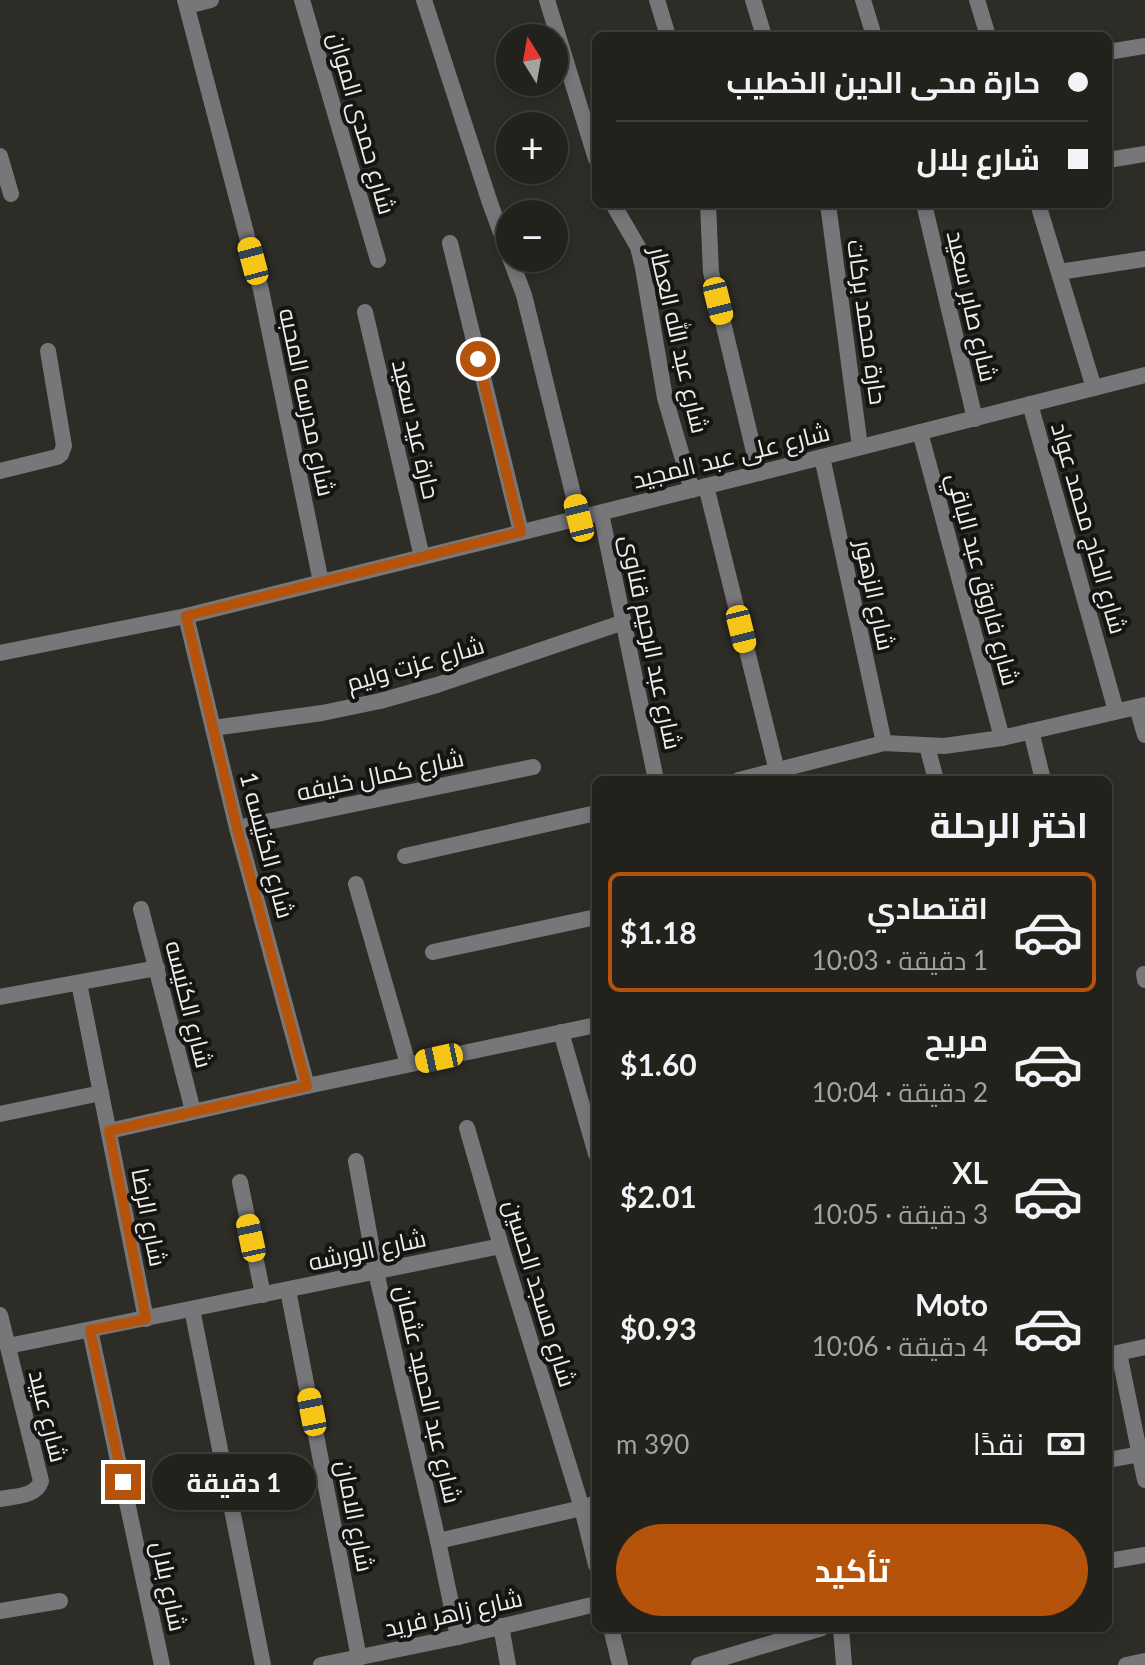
<!DOCTYPE html>
<html lang="ar">
<head>
<meta charset="utf-8">
<style>
  :root { --surface:#22211c; --page:#2a2925; --text:#f1f3f6; --muted:#a2a3a3; --line:#3f3e3b; --accent:#b45309 }
  body { margin:0; font-family:Lato,Cairo,sans-serif; background:var(--page); color:var(--text); direction:rtl; height:100vh; display:flex; flex-direction:column; font-size:30px; white-space:nowrap }
  * { box-sizing:border-box; margin:0 }
  p { font-size:26px; color:var(--muted) }
  .icon { flex:none; width:44px; height:44px; fill:none; stroke:currentColor; stroke-width:2; stroke-linecap:round; stroke-linejoin:round }
  .map { position:relative; flex:1; overflow:hidden; direction:ltr }
  .sheet { position:absolute; left:592px; top:776px; width:520px; height:856px; display:flex; flex-direction:column; background:var(--surface); border-radius:12px; box-shadow:0 4px 12px #0003,0 0 0 2px var(--line); direction:rtl }
  .sheet>* { flex:none }
  .top-card { position:absolute; left:592px; top:32px; width:520px; height:176px; border-radius:12px; box-shadow:0 4px 12px #0003,0 0 0 2px var(--line); direction:rtl; display:grid; align-content:center; height:176px; padding:0 24px; background:var(--surface) }
  .needle { width:52px; rotate:349deg }
  .fabs { position:absolute; left:496px; top:24px; display:grid; gap:16px }
  .fabs a { display:grid; place-items:center; width:72px; height:72px; border-radius:50%; background:var(--surface); box-shadow:0 4px 12px #0003,0 0 0 2px var(--line); font-size:40px }
  .end { position:absolute; width:36px; height:36px; margin:-18px; border:10px solid #b45309; background:#fff; box-shadow:0 0 0 4px #fff }
  .from { border-radius:50% }
  .bubble { position:absolute; height:56px; border-radius:28px; background:var(--surface); box-shadow:0 4px 12px #0003,0 0 0 2px var(--line); font-size:26px; font-weight:700; line-height:56px; text-align:center; direction:rtl }
  .car { position:absolute; width:24px; height:48px; margin:-24px -12px; border-radius:10px; box-shadow:0 0 6px 2px #0007; background:linear-gradient(#f5c518 24%,#345 0 40%,#f5c518 0 76%,#345 0 86%,#f5c518 0) }
  .top-card b { display:flex; align-items:center; gap:28px; height:76px; font-size:30px }
  .top-card b+b { border-top:2px solid var(--line) }
  .top-card i { width:20px; height:20px; background:var(--text) }
  ul { padding:0; list-style:none }
  li { display:flex; align-items:center; gap:24px; height:120px; margin:0 16px 12px; padding:0 8px; border:4px solid transparent; border-radius:12px }
  li div { flex:1 }
  li b { display:block; font-size:30px }
  li em { font-style:normal; font-weight:700 }
  li.on { border-color:var(--accent) }
  li>.icon { width:72px; height:72px; stroke-width:1.5 }
  h2 { padding:0 24px; font-size:36px; line-height:96px }
  .pay { display:flex; align-items:center; gap:20px; height:88px; padding:0 24px; font-size:30px }
  .pay p { margin-inline-start:auto }
  .cta { display:flex; gap:16px; margin-top:auto; padding:16px 24px }
  .cta a { flex:1; height:92px; border-radius:48px; background:var(--accent); color:#fff; font-size:32px; font-weight:700; line-height:92px; text-align:center }
  .map>svg:first-child { display:block }
  .lines { fill:none; stroke-linecap:round; stroke-linejoin:round }
  .minor { stroke:#777679; stroke-width:16 }
  .route { stroke:#b45309; stroke-width:10 }
  .labels { text-anchor:middle; dominant-baseline:central; stroke-width:8; stroke-linejoin:round; paint-order:stroke }
  .street-label { font-size:24px; fill:#efedea; stroke:#151412 }
</style>
</head>
<body>
<div class="map">
<svg width="1145" height="1665" viewBox="0 0 1145 1665">
  <rect width="100%" height="100%" fill="#2e2c26"/>
  <g class="lines">
    <g class="minor">
      <polyline points="185,0 261,290 321,582"/>
      <polyline points="302,0 378,260"/>
      <polyline points="424,0 490,203 510,257"/>
      <polyline points="547,0 596,159"/>
      <polyline points="657,0 668,36"/>
      <polyline points="753,0 764,36"/>
      <polyline points="863,0 874,36"/>
      <polyline points="977,0 988,36"/>
      <polyline points="187,6 211,0"/>
      <polyline points="1108,52 1145,46"/>
      <polyline points="0,156 11,194"/>
      <polyline points="1108,160 1145,154"/>
      <polyline points="613,204 638,247 643,268 665,398 692,490"/>
      <polyline points="708,204 711,272 759,473"/>
      <polyline points="828,204 860,447"/>
      <polyline points="924,204 975,419"/>
      <polyline points="1038,204 1094,388"/>
      <polyline points="450,243 521,532"/>
      <polyline points="510,258 524,295 579,518"/>
      <polyline points="1059,272 1145,259"/>
      <polyline points="365,312 422,557"/>
      <polyline points="1030,404 1116,711"/>
      <polyline points="920,432 1002,738"/>
      <polyline points="822,457 884,743"/>
      <polyline points="0,471 57,457 61,454 64,446 48,351"/>
      <polyline points="706,486 777,771"/>
      <polyline points="601,513 656,780"/>
      <polyline points="186,616 237,828 307,1086"/>
      <polyline points="0,653 186,616 759,473 1145,375"/>
      <polyline points="1137,707 1145,735"/>
      <polyline points="213,728 322,713 380,701 437,685 624,622"/>
      <polyline points="1031,731 1043,780"/>
      <polyline points="927,746 936,780"/>
      <polyline points="739,780 884,743 944,746 1002,738 1145,705"/>
      <polyline points="237,828 533,767"/>
      <polyline points="405,856 596,813"/>
      <polyline points="356,884 408,1064"/>
      <polyline points="141,909 193,1111"/>
      <polyline points="433,952 596,917"/>
      <polyline points="1144,974 1145,980"/>
      <polyline points="79,983 146,1319"/>
      <polyline points="0,997 157,968"/>
      <polyline points="561,1032 596,1154"/>
      <polyline points="0,1114 101,1093"/>
      <polyline points="467,1128 501,1246 582,1508 596,1565"/>
      <polyline points="109,1131 307,1086 596,1025"/>
      <polyline points="356,1161 376,1272 438,1541 458,1637"/>
      <polyline points="240,1182 263,1295"/>
      <polyline points="288,1290 359,1658"/>
      <polyline points="192,1309 263,1665"/>
      <path d="M0 1315 41 1481C36 1497 14 1496 0 1499"/>
      <polyline points="90,1330 162,1665"/>
      <polyline points="8,1346 501,1246"/>
      <polyline points="1119,1353 1145,1480"/>
      <polyline points="1108,1355 1145,1347"/>
      <polyline points="1108,1460 1145,1453"/>
      <polyline points="438,1541 582,1508 596,1503"/>
      <polyline points="1108,1561 1145,1555"/>
      <polyline points="0,1611 60,1601"/>
      <polyline points="501,1626 508,1665"/>
      <polyline points="611,1628 620,1665"/>
      <polyline points="841,1628 844,1665"/>
      <polyline points="321,1665 458,1637 596,1604"/>
      <polyline points="699,1665 822,1628"/>
      <polyline points="1126,1665 1145,1661"/>
    </g>
  </g>
  <g class="lines">
    <polyline class="route" points="123,1482 90,1330 146,1319 109,1131 307,1086 237,828 186,616 521,532 478,359"/>
  </g>
  <g class="labels">
    <g class="street-label">
      <text transform="translate(363 123) rotate(74)">شارع حمدى الموان</text>
      <text transform="translate(973 306) rotate(77)">شارع صابر سعيد</text>
      <text transform="translate(868 322) rotate(82)">حارة محمد بركات</text>
      <text transform="translate(680 340) rotate(77)">شارع عبد الله العطار</text>
      <text transform="translate(308 402) rotate(78)">شارع مدرسه المحبه</text>
      <text transform="translate(417 429) rotate(77)">حارة عيد سعيد</text>
      <text transform="translate(731 455) rotate(-14)">شارع على عبد المجيد</text>
      <text transform="translate(1090 528) rotate(74)">شارع الحاج محمد عواد</text>
      <text transform="translate(984 579) rotate(75)">شارع فاروق عبد الباقي</text>
      <text transform="translate(876 595) rotate(78)">شارع الزهور</text>
      <text transform="translate(652 642) rotate(78)">شارع عبد الرحيم قناوى</text>
      <text transform="translate(415 663) rotate(-16)">شارع عزت وليم</text>
      <text transform="translate(380 774) rotate(-12)">شارع كمال خليفه</text>
      <text transform="translate(268 845) rotate(75)">شارع الكنيسه 1</text>
      <text transform="translate(190 1004) rotate(76)">شارع الكنيسه</text>
      <text transform="translate(150 1217) rotate(79)">شارع الرضا</text>
      <text transform="translate(367 1249) rotate(-12)">شارع الورشه</text>
      <text transform="translate(541 1293) rotate(73)">شارع مسجد الحسين</text>
      <text transform="translate(429 1394) rotate(77)">شارع عبد الحميد عثمان</text>
      <text transform="translate(49 1416) rotate(76)">شارع عبيد</text>
      <text transform="translate(356 1516) rotate(79)">شارع الامان</text>
      <text transform="translate(170 1586) rotate(78)">شارع بلال</text>
      <text transform="translate(453 1612) rotate(-13)">شارع زاهر فريد</text>
    </g>
  </g>
</svg>
<div class="fabs">
<a><svg class="needle" viewBox="-14 -14 28 28"><path d="M0-13l5 13h-10z" fill="#e53935"/><path d="M0 13l5-13h-10z" fill="#a2a3a3"/></svg></a>
<a>+</a>
<a>−</a>
</div>
<i class="end from" style="left:478px;top:359px"></i>
<i class="end" style="left:123px;top:1482px"></i>
<div class="bubble" style="left:152px;top:1454px;width:164px">1 دقيقة</div>
<i class="car" style="left:253px;top:261px;rotate:345deg"></i>
<i class="car" style="left:718px;top:301px;rotate:166deg"></i>
<i class="car" style="left:579px;top:518px;rotate:346deg"></i>
<i class="car" style="left:741px;top:629px;rotate:166deg"></i>
<i class="car" style="left:439px;top:1058px;rotate:258deg"></i>
<i class="car" style="left:251px;top:1238px;rotate:348deg"></i>
<i class="car" style="left:312px;top:1412px;rotate:349deg"></i>
<div class="top-card">
<b><i class="from"></i>حارة محى الدين الخطيب</b>
<b><i></i>شارع بلال</b>
</div>
<section class="sheet">
<h2>اختر الرحلة</h2>
<ul>
<li class="on"><svg class="icon" aria-label="car" viewBox="0 0 24 24"><path d="M5 17H2v-5l4-1 3-4h7l3 4 3 1v5h-3M9 17h6M6 11h13"/><circle cx="7" cy="17" r="2"/><circle cx="17" cy="17" r="2"/></svg><div><b>اقتصادي</b><p>1 دقيقة · 10:03</p></div><em>$1.18</em></li>
<li><svg class="icon" aria-label="car" viewBox="0 0 24 24"><path d="M5 17H2v-5l4-1 3-4h7l3 4 3 1v5h-3M9 17h6M6 11h13"/><circle cx="7" cy="17" r="2"/><circle cx="17" cy="17" r="2"/></svg><div><b>مريح</b><p>2 دقيقة · 10:04</p></div><em>$1.60</em></li>
<li><svg class="icon" aria-label="car" viewBox="0 0 24 24"><path d="M5 17H2v-5l4-1 3-4h7l3 4 3 1v5h-3M9 17h6M6 11h13"/><circle cx="7" cy="17" r="2"/><circle cx="17" cy="17" r="2"/></svg><div><b>XL</b><p>3 دقيقة · 10:05</p></div><em>$2.01</em></li>
<li><svg class="icon" aria-label="car" viewBox="0 0 24 24"><path d="M5 17H2v-5l4-1 3-4h7l3 4 3 1v5h-3M9 17h6M6 11h13"/><circle cx="7" cy="17" r="2"/><circle cx="17" cy="17" r="2"/></svg><div><b>Moto</b><p>4 دقيقة · 10:06</p></div><em>$0.93</em></li>
</ul>
<div class="pay"><svg class="icon" aria-label="cash" viewBox="0 0 24 24"><path d="M3 7h18v10H3z"/><circle cx="12" cy="12" r="2"/></svg>نقدًا<p>390 m</p></div>
<div class="cta"><a>تأكيد</a></div>
</section>
</div>
</body>
</html>
